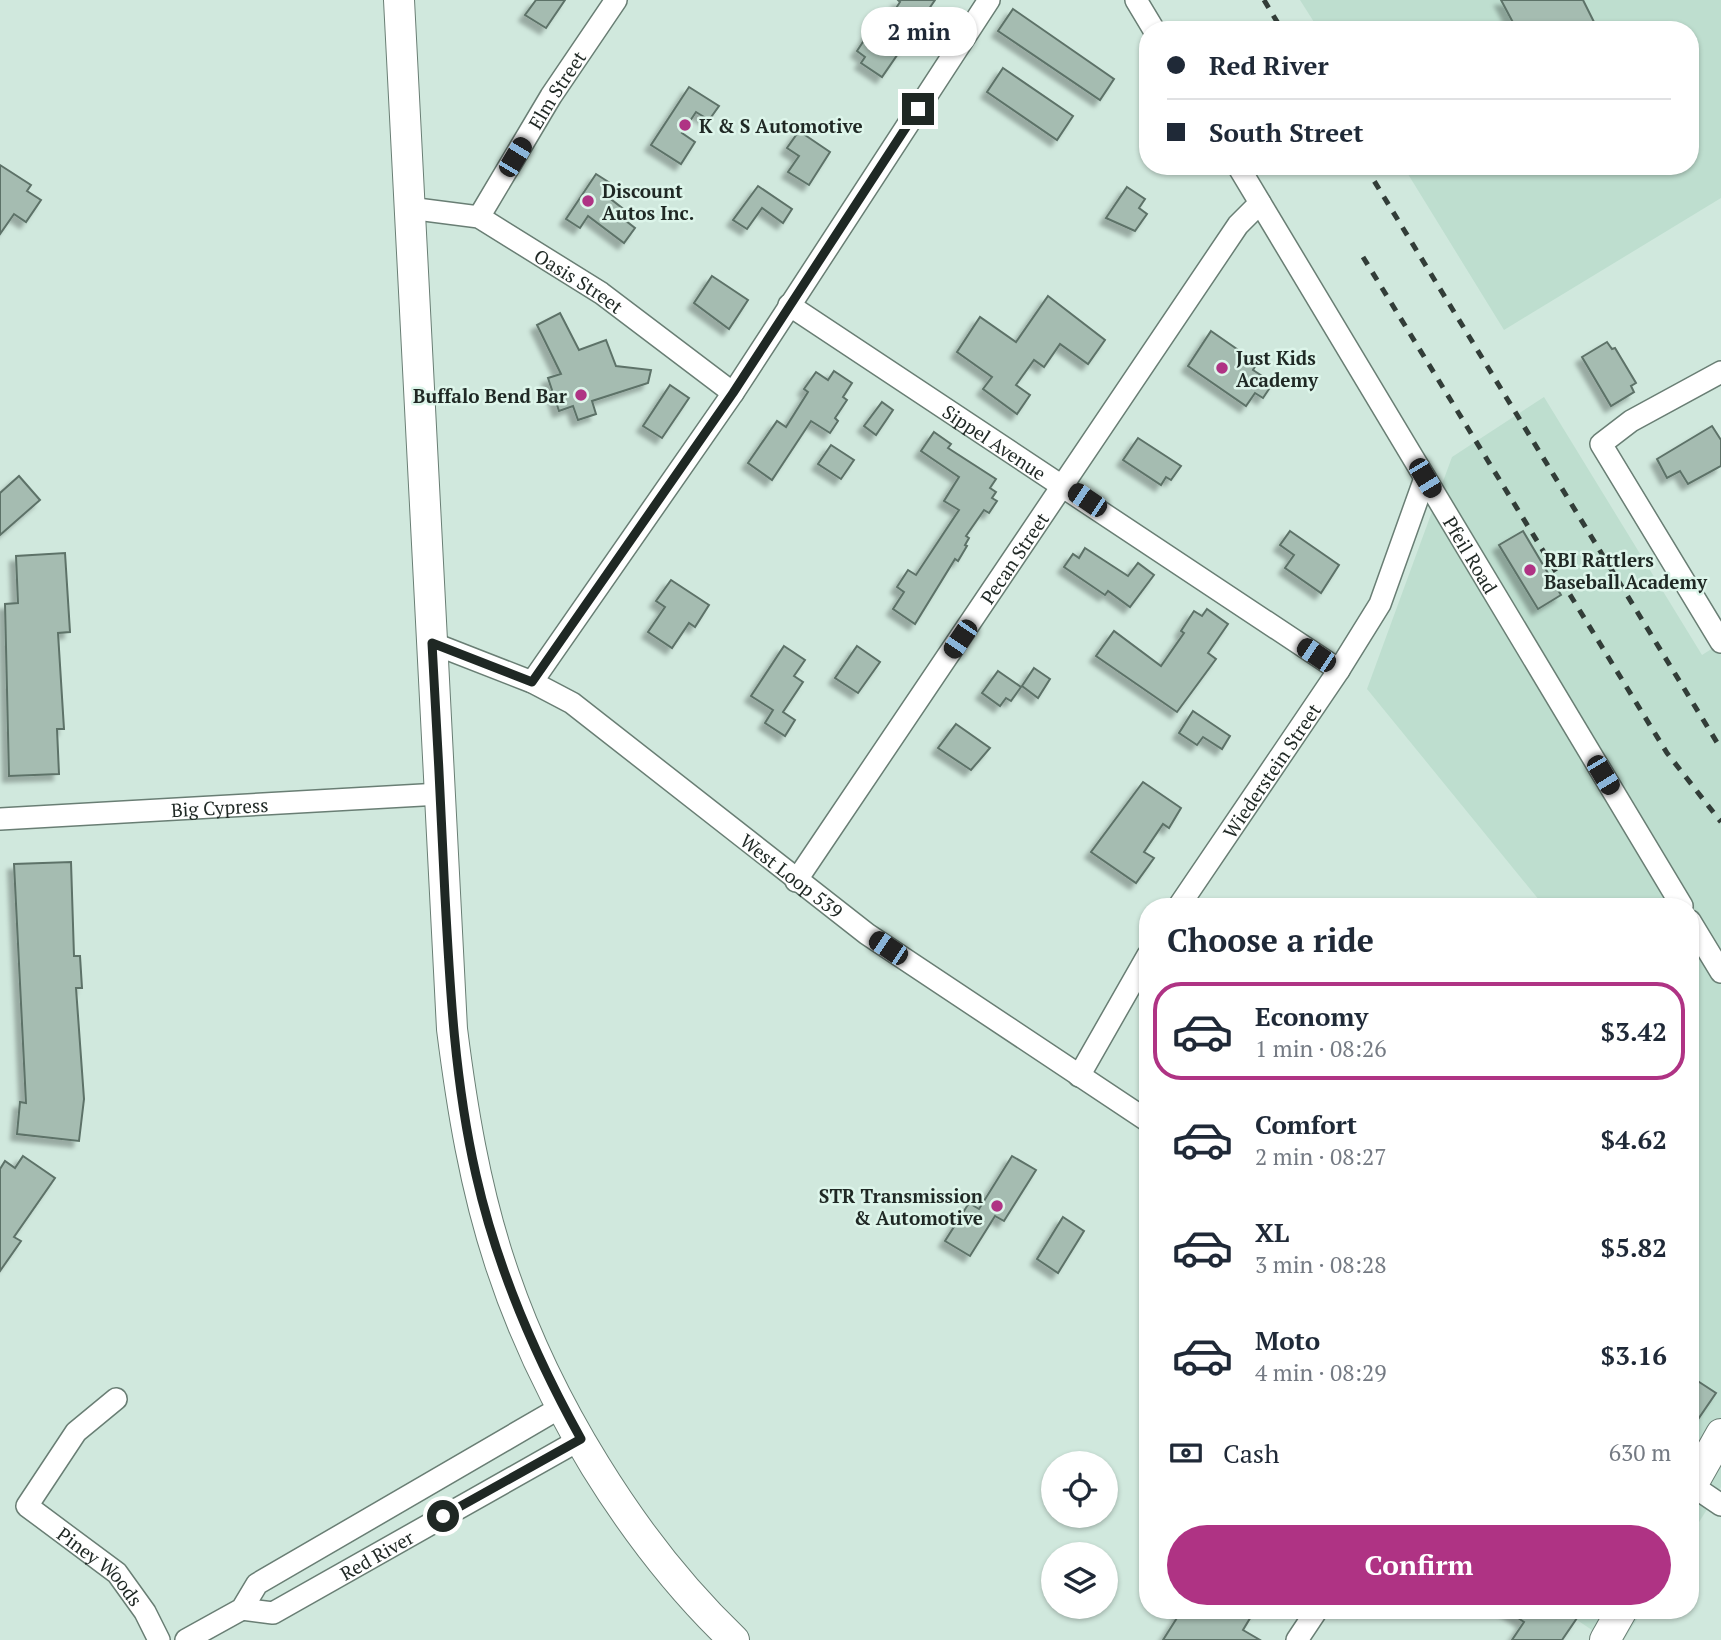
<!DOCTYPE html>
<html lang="en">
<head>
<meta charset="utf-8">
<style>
  :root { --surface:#fff; --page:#f6f6f7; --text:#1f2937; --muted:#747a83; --line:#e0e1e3; --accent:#af3384 }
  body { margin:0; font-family:"PT Serif",serif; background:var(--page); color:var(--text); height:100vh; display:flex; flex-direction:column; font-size:26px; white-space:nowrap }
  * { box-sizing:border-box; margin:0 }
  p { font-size:23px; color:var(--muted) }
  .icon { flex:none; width:38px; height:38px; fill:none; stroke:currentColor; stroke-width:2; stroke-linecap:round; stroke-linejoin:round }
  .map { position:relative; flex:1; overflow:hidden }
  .side { position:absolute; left:1139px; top:898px; width:560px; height:721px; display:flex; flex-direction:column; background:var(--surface); border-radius:28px; box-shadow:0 2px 5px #0004 }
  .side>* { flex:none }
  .banner { position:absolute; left:1139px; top:21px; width:560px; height:154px; border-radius:28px; box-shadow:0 2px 5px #0004; display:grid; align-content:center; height:154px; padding:0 28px; background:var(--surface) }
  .tools { position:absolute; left:1041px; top:1451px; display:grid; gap:14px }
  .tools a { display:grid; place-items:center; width:77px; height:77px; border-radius:50%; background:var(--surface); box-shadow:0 2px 5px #0004; font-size:35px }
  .end { position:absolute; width:32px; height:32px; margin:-16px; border:9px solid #1f2824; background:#fff; box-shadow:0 0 0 4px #fff }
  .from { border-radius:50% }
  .bubble { position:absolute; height:49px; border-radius:24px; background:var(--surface); box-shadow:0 2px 5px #0004; font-size:23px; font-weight:700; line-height:49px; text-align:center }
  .car { position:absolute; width:21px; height:42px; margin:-21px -10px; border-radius:9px; box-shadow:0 0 5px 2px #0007; background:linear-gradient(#222 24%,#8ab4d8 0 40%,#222 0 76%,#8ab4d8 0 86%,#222 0) }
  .banner b { display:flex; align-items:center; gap:24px; height:66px; font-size:26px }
  .banner b+b { border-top:2px solid var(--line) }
  .banner i { width:18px; height:18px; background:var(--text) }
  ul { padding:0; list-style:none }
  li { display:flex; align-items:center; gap:21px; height:98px; margin:0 14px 10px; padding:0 14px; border:4px solid transparent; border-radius:28px }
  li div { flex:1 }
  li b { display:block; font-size:26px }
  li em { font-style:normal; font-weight:700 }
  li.selected { border-color:var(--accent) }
  li>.icon { width:63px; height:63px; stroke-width:1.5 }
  h2 { padding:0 28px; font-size:32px; line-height:84px }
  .pay { display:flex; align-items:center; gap:18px; height:77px; padding:0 28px; font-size:26px }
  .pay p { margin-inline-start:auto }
  .primary-button { display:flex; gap:14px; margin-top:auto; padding:14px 28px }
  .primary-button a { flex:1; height:80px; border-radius:42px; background:var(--accent); color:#fff; font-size:28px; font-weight:700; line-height:80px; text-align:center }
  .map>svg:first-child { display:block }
  .built { fill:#bedecf }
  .building { fill:#a5bcb1; stroke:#5d7268; stroke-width:2; filter:url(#shadow) }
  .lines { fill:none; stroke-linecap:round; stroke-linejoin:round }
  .street-casing { stroke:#697e74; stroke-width:24 }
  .secondary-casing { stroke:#697e74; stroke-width:32 }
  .street { stroke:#fff; stroke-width:21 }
  .secondary { stroke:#fff; stroke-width:30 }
  .rail { stroke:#323d38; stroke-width:5; stroke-dasharray:9 9; stroke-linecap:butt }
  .route { stroke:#1f2824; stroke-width:9 }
  .poi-dot { fill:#af3384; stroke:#ddf5ea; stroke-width:2.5 }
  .labels { text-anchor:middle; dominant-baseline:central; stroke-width:5; stroke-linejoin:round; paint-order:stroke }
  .street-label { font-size:19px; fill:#1f2824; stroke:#ddf5ea }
  .poi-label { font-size:19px; font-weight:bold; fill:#1f2824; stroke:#ddf5ea; text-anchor:start }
</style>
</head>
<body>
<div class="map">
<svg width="1721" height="1640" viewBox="0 0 1721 1640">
  <defs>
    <filter id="shadow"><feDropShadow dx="-6" dy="6" stdDeviation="2" flood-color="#0004"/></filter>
  </defs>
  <rect width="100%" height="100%" fill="#d0e8dd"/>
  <g class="built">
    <polygon points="1300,0 1721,0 1721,198 1504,330 1403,166 1690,166 1690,30 1319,30"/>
    <polygon points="1544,397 1702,655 1721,643 1721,1487 1691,1535 1690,906 1544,906 1367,689 1452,457"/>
    <polygon points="1562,1610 1643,1610 1624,1640 1607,1640"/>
  </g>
  <g class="building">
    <polygon points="536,0 565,0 546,28 525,15"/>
    <polygon points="898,0 935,0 882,77 861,63 865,57 857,51 870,31 878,36 900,2"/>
    <polygon points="1501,0 1583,0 1598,30 1517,30"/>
    <polygon points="1013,9 1114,79 1100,100 998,31"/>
    <polygon points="1003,68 1073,116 1057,140 987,92"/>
    <polygon points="689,87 719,106 709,120 696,112 682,133 695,142 681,164 651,145"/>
    <polygon points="799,131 830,152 809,185 788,172 799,156 787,148"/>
    <polygon points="0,165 31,185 27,191 41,200 26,222 14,214 0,234"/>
    <polygon points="596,174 610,183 603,193 626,211 621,217 635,228 624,243 588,216 580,228 566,219"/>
    <polygon points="758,186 792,209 783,223 762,208 747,229 733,220"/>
    <polygon points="1127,187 1145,199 1139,208 1147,214 1135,231 1106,218"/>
    <polygon points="712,276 748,300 729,329 694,303"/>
    <polygon points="1048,296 1105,340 1088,364 1060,344 1044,367 1034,360 1016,385 1030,395 1017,414 983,389 992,377 957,352 980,317 1016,342"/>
    <polygon points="560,313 579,350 606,340 616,366 651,370 648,383 592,401 596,414 578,420 573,406 559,411 548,378 561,374 537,325"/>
    <polygon points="1211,331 1257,363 1253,370 1273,383 1263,398 1255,393 1246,406 1188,366"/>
    <polygon points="1607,342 1612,349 1615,348 1636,383 1631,386 1634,392 1611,406 1582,357"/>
    <polygon points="834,371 852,383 843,397 847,400 835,418 838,421 830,433 811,421 772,480 748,463 777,421 786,427 808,392 804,389 816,372 828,380"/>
    <polygon points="670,385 689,398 662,438 643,426"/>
    <polygon points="882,402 893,410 876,435 864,426"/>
    <polygon points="1712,426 1721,440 1721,466 1688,484 1680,471 1667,478 1657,459"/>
    <polygon points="934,432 951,444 948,448 996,479 990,488 996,492 992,498 997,501 989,513 984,510 966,536 969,538 965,545 967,546 958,561 955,559 915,624 893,609 904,592 897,587 908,570 916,575 959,510 944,501 959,477 921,451"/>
    <polygon points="1138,438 1181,466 1171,480 1166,477 1161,485 1123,460"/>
    <polygon points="831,445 854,460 841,479 818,464"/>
    <polygon points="19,476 40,500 0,535 0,493"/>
    <polygon points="1290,531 1339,565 1321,593 1285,568 1294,555 1280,545"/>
    <polygon points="1523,531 1561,595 1538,609 1499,545"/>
    <polygon points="1085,548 1128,576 1138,563 1154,575 1130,607 1108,591 1105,595 1064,567 1073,554 1079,558"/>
    <polygon points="65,553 70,632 58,633 64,729 57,729 59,774 9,776 5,604 18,603 16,556"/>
    <polygon points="671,580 709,605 695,627 689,623 672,648 648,632 665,607 656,601"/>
    <polygon points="1207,609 1228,624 1208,653 1216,659 1177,712 1096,656 1114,631 1161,666 1184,633 1181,631 1194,611 1202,616"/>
    <polygon points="784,646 805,660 794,676 803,682 783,712 795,720 785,736 765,723 773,710 751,696"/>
    <polygon points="857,646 880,662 858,693 835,678"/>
    <polygon points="1034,668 1050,679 1038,698 1022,686"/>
    <polygon points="998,671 1021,687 1011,701 1006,698 1000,706 982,693"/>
    <polygon points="1193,711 1230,736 1222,749 1203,737 1197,745 1179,733"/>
    <polygon points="956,724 990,748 971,770 938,748"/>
    <polygon points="1143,782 1181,808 1169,828 1163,824 1144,852 1154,858 1136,883 1091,852"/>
    <polygon points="71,862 74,956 80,956 82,988 76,988 84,1099 79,1141 17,1134 20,1102 26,1103 14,864"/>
    <polygon points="23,1156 55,1178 14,1237 21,1241 0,1271 0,1169 5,1161 15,1168"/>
    <polygon points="1012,1156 1036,1170 1004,1221 995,1216 970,1256 945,1241 969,1203 979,1209"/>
    <polygon points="1063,1217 1084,1231 1058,1273 1037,1259"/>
    <polygon points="1690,1376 1716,1393 1690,1431"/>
    <polygon points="1182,1610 1255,1610 1243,1630 1260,1640 1163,1640"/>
    <polygon points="1506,1610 1564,1610 1577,1618 1562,1640 1512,1640 1524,1622"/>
  </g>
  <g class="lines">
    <defs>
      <g id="street">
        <polyline points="1136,0 1154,30"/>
        <path id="s1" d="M1238 166 1682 906"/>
        <path id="s2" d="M409 208 479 217 601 293 733 393"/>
        <path id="s3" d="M479 217 551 96 616 0"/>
        <path id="s4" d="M789 305 1339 670"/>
        <polyline points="1721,372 1631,421 1601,444 1721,642"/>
        <path id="s5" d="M432 643 532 682 572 703 867 934 1148 1121"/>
        <polyline points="532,682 733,393 989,0"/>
        <path id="s6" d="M0 819 440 794"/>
        <path id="s7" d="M796 881 1238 225 1260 203"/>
        <path id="s8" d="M1179 906 1339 670 1380 604 1425 478"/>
        <polyline points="1690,921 1721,972"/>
        <polyline points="1079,1076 1148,955"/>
        <path id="s9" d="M116 1399 76 1432 27 1506 117 1573 145 1612 159 1640"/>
        <polyline points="1690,1484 1721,1505"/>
        <path id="s10" d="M242 1609 273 1613 581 1439"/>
        <polyline points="186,1640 242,1609 257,1584 563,1406"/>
        <polyline points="1297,1640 1317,1610"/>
      </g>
      <g id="secondary">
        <path d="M399 0 452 1029C462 1108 475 1187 500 1263 544 1398 632 1543 734 1640"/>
        <polyline points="1690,1489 1721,1434"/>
        <polyline points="1605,1640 1622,1610"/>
      </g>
    </defs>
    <use href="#street" class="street-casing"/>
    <use href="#secondary" class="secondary-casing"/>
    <use href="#street" class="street"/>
    <use href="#secondary" class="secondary"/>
    <g class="rail">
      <polyline points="1264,0 1282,30"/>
      <polyline points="1365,166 1721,749"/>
      <polyline points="1363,257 1667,753 1721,822"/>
    </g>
  </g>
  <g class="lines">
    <path class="route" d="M443 1516 581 1439C535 1356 497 1268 476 1175 455 1083 450 990 445 896 441 812 437 727 432 643L532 682 733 393 918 109"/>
  </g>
  <g class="poi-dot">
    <circle cx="685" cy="125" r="7"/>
    <circle cx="588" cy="201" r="7"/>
    <circle cx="1222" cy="368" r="7"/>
    <circle cx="581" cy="395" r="7"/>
    <circle cx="1530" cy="570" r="7"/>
    <circle cx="997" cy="1206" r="7"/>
  </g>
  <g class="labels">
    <g class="street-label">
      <text stroke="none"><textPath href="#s3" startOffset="149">Elm Street</textPath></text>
      <text stroke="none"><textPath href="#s2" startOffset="189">Oasis Street</textPath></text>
      <text stroke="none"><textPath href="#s4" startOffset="247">Sippel Avenue</textPath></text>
      <text stroke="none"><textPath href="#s1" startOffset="453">Pfeil Road</textPath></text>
      <text stroke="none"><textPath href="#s7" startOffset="390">Pecan Street</textPath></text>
      <text stroke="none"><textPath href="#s8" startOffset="164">Wiederstein Street</textPath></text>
      <text stroke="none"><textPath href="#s6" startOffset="220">Big Cypress</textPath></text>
      <text stroke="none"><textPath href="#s5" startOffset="432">West Loop 539</textPath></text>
      <text stroke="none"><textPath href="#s10" startOffset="150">Red River</textPath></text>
      <text stroke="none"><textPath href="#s9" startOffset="236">Piney Woods</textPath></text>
    </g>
    <g class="poi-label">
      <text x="699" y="125">K &amp; S Automotive</text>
      <text x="602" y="190">Discount<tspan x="602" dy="22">Autos Inc.</tspan></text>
      <text x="1236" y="357">Just Kids<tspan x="1236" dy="22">Academy</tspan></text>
      <text x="567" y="395" text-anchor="end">Buffalo Bend Bar</text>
      <text x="1544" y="559">RBI Rattlers<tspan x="1544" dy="22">Baseball Academy</tspan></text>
      <text x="983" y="1195" text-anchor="end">STR Transmission<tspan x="983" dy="22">&amp; Automotive</tspan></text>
    </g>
  </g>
</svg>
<div class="tools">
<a><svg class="icon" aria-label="locate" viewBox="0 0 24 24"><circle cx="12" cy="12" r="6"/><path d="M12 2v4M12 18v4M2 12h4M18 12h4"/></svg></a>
<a><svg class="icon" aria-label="layers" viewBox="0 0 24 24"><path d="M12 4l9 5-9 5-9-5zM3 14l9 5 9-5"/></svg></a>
</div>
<i class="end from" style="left:443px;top:1516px"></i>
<i class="end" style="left:918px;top:109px"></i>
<div class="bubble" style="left:861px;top:7px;width:116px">2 min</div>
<i class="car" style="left:515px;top:157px;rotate:31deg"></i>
<i class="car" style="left:1425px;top:478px;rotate:149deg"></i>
<i class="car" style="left:1087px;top:500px;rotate:304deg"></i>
<i class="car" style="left:960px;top:639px;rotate:214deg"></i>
<i class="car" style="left:1316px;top:655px;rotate:304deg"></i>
<i class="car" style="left:1603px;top:775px;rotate:149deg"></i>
<i class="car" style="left:888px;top:948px;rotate:304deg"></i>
<div class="banner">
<b><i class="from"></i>Red River</b>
<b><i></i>South Street</b>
</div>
<section class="side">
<h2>Choose a ride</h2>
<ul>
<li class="selected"><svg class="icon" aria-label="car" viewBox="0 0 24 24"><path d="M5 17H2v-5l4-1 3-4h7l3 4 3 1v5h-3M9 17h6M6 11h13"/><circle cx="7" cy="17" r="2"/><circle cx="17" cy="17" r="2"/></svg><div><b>Economy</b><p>1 min · 08:26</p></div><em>$3.42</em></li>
<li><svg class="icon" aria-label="car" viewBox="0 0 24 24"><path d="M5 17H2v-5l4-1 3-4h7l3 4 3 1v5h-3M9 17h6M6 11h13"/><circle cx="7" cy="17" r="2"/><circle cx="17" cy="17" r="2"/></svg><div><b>Comfort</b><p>2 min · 08:27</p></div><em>$4.62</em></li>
<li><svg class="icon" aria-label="car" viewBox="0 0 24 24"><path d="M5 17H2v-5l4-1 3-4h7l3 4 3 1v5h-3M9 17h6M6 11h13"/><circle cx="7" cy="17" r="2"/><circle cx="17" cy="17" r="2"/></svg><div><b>XL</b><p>3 min · 08:28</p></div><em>$5.82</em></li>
<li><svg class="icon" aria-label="car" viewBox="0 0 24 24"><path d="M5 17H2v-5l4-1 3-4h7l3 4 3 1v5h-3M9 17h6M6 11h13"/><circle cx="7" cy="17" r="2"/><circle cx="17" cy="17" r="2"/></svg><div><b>Moto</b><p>4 min · 08:29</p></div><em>$3.16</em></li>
</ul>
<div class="pay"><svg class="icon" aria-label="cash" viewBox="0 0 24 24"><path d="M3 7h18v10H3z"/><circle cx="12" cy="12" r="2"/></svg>Cash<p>630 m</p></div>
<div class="primary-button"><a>Confirm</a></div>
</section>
</div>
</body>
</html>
